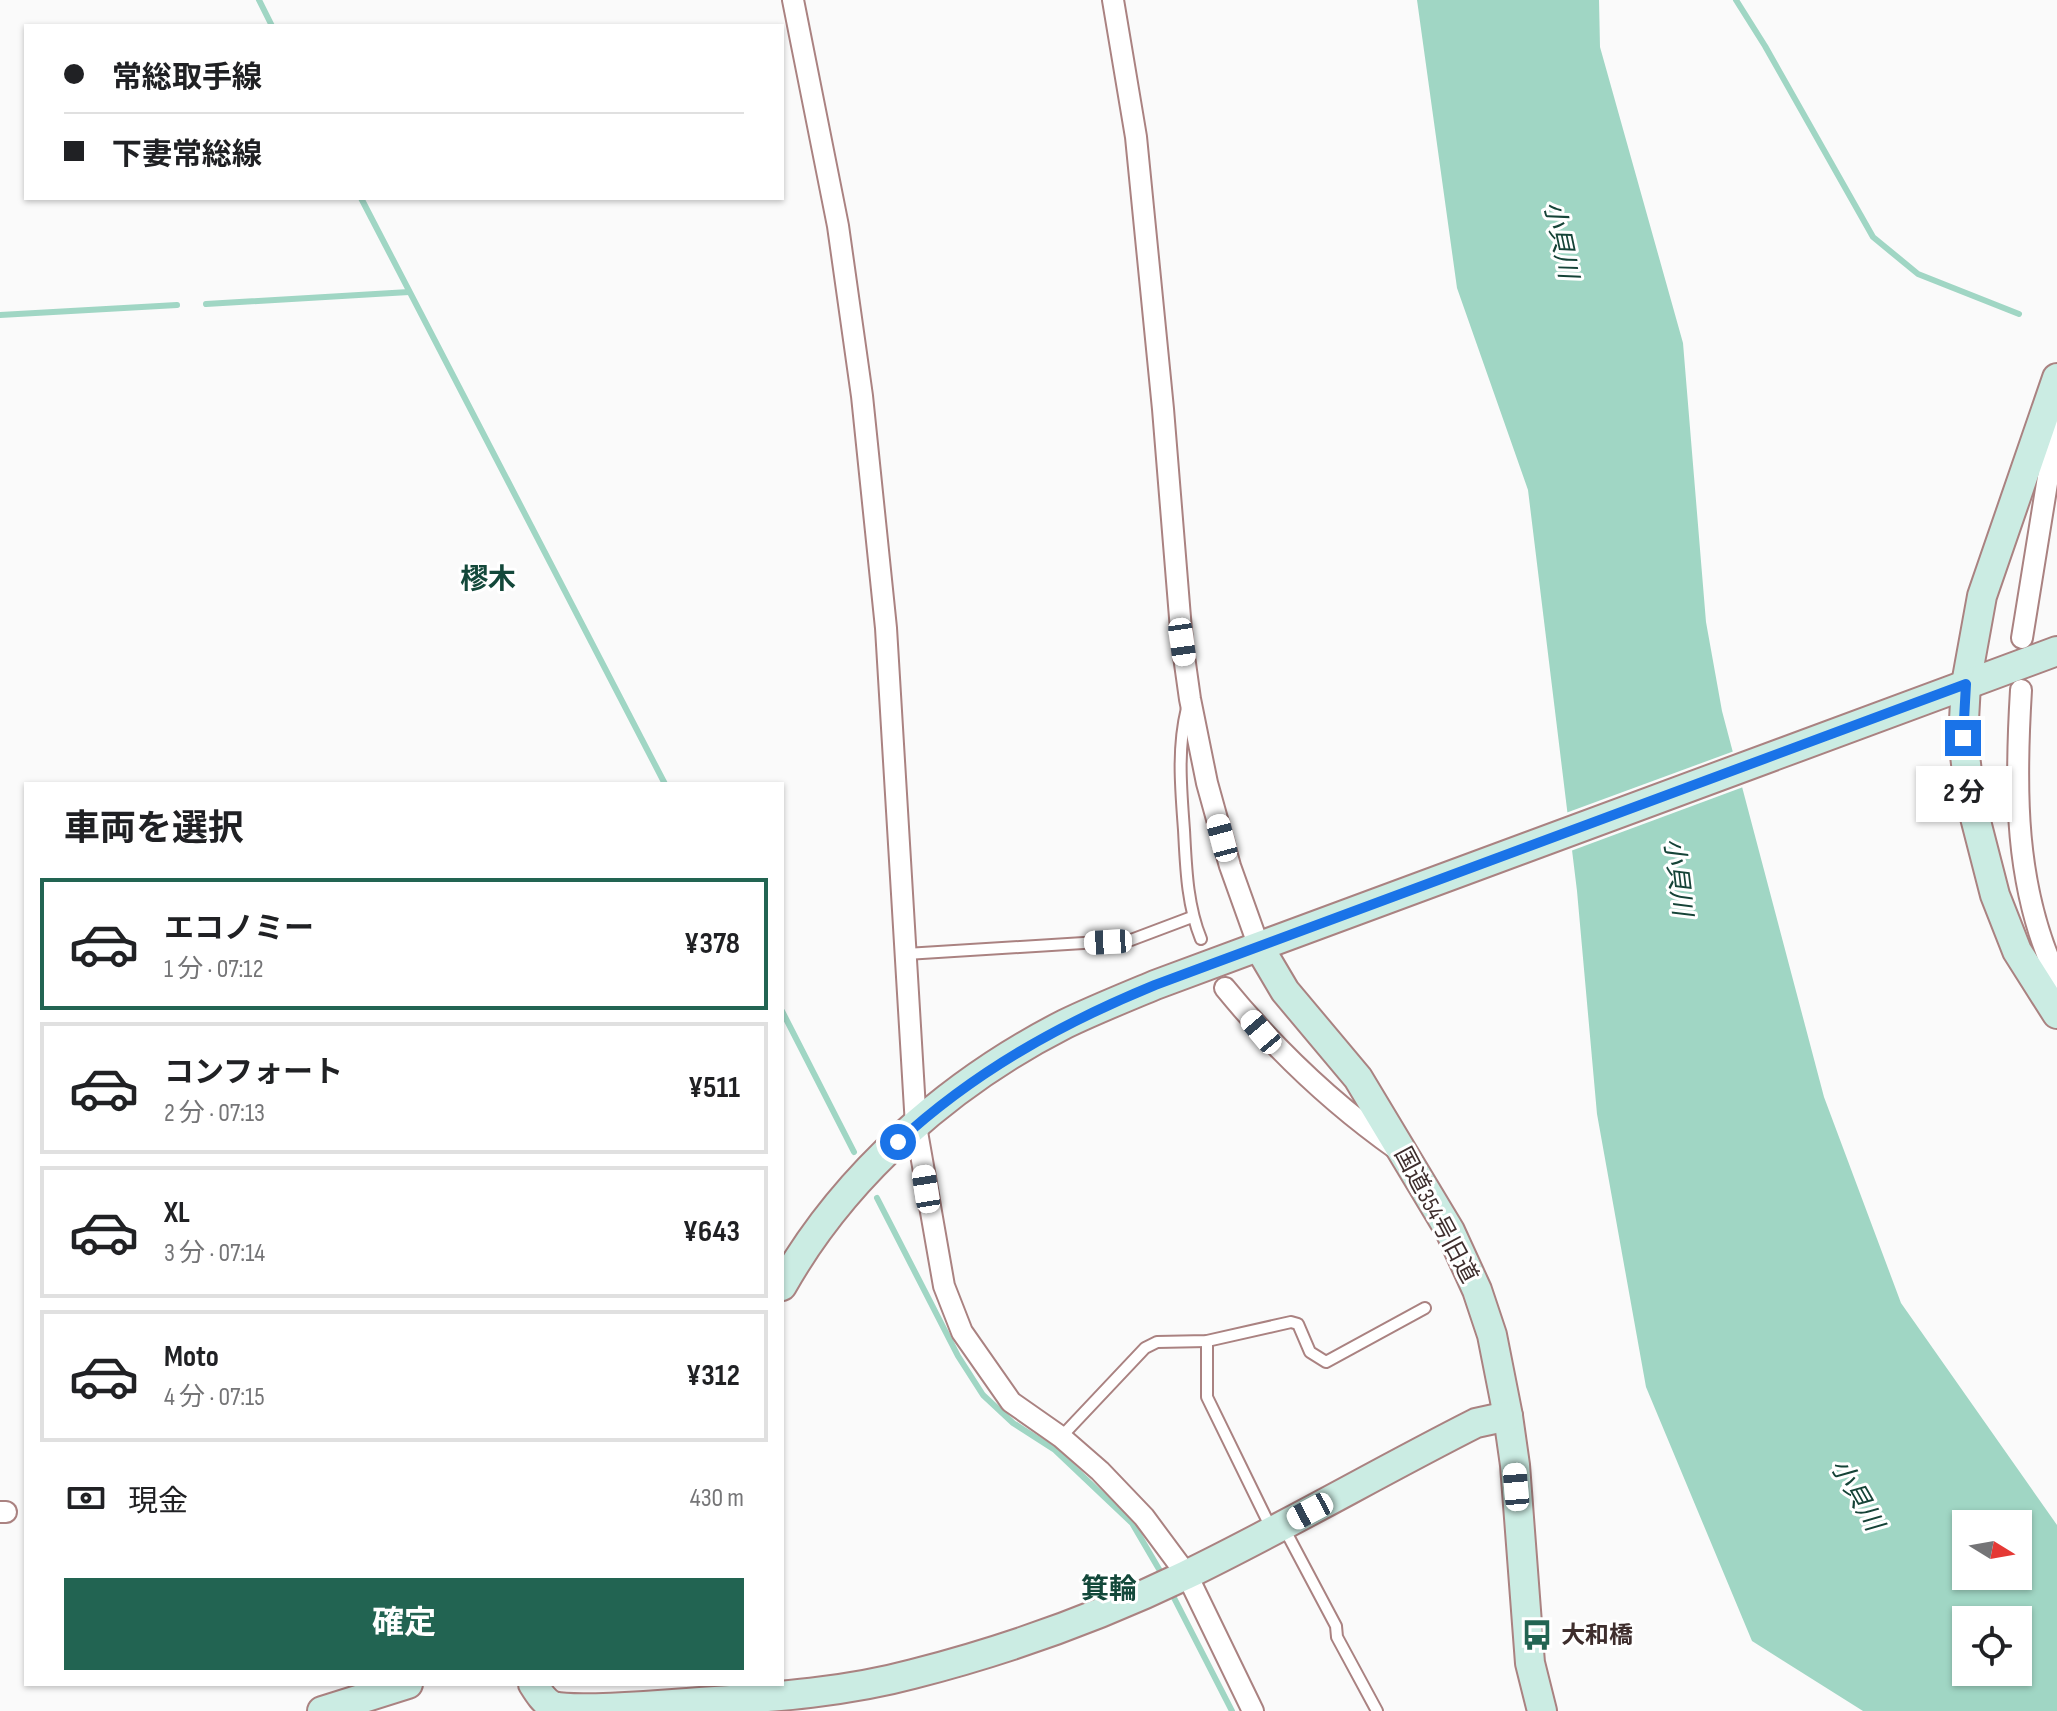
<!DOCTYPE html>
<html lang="ja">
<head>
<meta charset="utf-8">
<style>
  :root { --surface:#fff; --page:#f2f2f2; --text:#202124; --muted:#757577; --line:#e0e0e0; --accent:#226452 }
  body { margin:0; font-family:"Sofia Sans Condensed","Noto Sans JP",sans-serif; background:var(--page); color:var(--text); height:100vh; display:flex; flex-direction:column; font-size:30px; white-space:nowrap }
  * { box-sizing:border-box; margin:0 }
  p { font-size:26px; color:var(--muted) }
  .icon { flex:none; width:44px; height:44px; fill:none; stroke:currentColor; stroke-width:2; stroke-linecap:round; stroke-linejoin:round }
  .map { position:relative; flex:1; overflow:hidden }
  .panel { position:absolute; left:24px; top:782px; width:760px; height:904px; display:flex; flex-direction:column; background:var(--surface); border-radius:0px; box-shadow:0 2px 6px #0004 }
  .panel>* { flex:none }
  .banner { position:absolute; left:24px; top:24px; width:760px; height:176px; border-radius:0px; box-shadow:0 2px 6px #0004; display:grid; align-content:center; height:176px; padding:0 40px; background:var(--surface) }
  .needle { width:52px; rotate:101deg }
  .fabs { position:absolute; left:1952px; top:1510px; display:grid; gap:16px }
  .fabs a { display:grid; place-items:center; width:80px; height:80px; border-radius:0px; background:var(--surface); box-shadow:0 2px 6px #0004; font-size:40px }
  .end { position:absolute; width:36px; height:36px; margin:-18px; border:10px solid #1a73e8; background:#fff; box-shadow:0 0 0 4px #fff }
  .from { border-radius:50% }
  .bubble { position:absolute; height:56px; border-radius:0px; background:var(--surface); box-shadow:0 2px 6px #0004; font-size:26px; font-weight:700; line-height:56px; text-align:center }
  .car { position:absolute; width:24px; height:48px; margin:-24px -12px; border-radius:10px; box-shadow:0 0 6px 2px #0007; background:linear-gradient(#fff 24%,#345 0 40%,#fff 0 76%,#345 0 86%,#fff 0) }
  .banner b { display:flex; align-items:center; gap:28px; height:76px; font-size:30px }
  .banner b+b { border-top:2px solid var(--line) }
  .banner i { width:20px; height:20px; background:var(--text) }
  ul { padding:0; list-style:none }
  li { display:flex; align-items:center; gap:24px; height:132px; margin:0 16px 12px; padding:0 24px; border:4px solid var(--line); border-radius:0px }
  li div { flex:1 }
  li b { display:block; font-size:30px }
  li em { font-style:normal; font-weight:700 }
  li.selected { border-color:var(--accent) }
  li>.icon { width:72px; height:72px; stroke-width:1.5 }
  h2 { padding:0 40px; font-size:36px; line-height:96px }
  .pay { display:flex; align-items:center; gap:20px; height:88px; padding:0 40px; font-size:30px }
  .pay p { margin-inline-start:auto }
  .button { display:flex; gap:16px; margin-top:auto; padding:16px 40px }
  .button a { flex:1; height:92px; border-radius:0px; background:var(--accent); color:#fff; font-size:32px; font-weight:700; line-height:92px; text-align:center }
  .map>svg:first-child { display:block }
  .water { fill:#a0d6c4; fill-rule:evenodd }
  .pier { fill:#fafafa }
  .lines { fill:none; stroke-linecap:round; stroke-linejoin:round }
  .stream { stroke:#a0d6c4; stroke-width:6 }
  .lane-casing { stroke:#aa8281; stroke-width:14 }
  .street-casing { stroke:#aa8281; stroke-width:24 }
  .secondary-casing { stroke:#aa8281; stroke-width:32 }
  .lane { stroke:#fff; stroke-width:10 }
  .street { stroke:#fff; stroke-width:20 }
  .secondary { stroke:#cbece3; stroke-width:28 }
  .route { stroke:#1a73e8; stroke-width:10 }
  .labels { text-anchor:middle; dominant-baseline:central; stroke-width:6; stroke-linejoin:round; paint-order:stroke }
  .street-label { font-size:24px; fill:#3e2e2d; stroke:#fff }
  .poi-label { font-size:24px; font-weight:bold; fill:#3e2e2d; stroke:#fff; text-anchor:start }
  .water-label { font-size:26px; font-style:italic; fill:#154337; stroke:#fff }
  .quarter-label { font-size:28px; font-weight:bold; fill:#13483a; stroke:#fff }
</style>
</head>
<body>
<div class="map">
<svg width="2057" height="1711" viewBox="0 0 2057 1711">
  <rect width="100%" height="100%" fill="#fafafa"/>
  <path class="water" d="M1417 0H1599L1600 47 1683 343 1706 622 1722 711 1824 1097 1901 1303 2057 1525V1711H1863L1752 1641 1646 1387 1597 1114 1577 891 1528 490 1457 288ZM1966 1524H2018V1576H1966ZM1966 1620H2018V1672H1966Z"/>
  <polygon class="pier" points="1737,750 1746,786 1568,852 1563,814"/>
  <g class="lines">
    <g class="stream">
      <polyline points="259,0 272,26"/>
      <polyline points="1736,0 1765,46 1873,237 1918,274 2019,314"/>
      <polyline points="361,198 665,784"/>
      <polyline points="206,304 409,292"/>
      <polyline points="0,315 177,305"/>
      <polyline points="782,1011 854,1152"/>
      <polyline points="877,1198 958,1356 983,1395 1013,1423 1055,1450 1132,1523 1163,1576"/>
      <polyline points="1170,1590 1232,1711"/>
    </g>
    <defs>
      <g id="lane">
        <path d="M1187 708C1177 749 1181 789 1184 830 1186 867 1187 905 1201 939"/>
        <polyline points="906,954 1131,940 1192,917"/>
        <polyline points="1207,1341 1207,1397 1271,1528"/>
        <polyline points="1061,1437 1145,1348 1157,1342 1207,1341 1291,1322 1298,1324 1310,1352 1326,1362 1425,1308"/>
        <polyline points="1284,1528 1336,1626 1337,1637 1377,1711"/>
      </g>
      <g id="street">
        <polyline points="793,0 838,226 862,396 886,628 916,1126 944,1286 962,1332 1011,1402 1061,1437 1100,1471 1144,1517 1187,1575 1253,1711"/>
        <polyline points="1113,0 1136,137 1163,409 1182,642 1190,699 1207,783 1230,866 1259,947"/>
        <polyline points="2022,638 2054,440 2054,429 2046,407"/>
        <path d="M2021 690C2015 788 2014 886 2057 978"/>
        <path d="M1225 988C1275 1049 1334 1105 1398 1150"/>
        <polyline points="0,1512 6,1512"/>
      </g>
      <g id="secondary">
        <polyline points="2057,378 1982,596 1966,684 1963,738 1970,798 1995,895 2017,951 2057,1014"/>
        <polyline points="1259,947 1285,991 1358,1078 1450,1231 1477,1290 1492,1335 1508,1416 1515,1465 1530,1663 1542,1711"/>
        <path d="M782 1286C845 1174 951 1082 1065 1024 1094 1010 1124 998 1155 985L2057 651"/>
        <path d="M533 1684C538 1692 544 1702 553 1706 572 1711 649 1706 673 1704 754 1698 835 1695 913 1674 1007 1650 1099 1617 1186 1575 1285 1527 1379 1472 1476 1423L1508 1416"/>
        <polyline points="322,1711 408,1684"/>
      </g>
    </defs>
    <use href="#lane" class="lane-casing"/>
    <use href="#street" class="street-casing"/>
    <use href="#secondary" class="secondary-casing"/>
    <use href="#lane" class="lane"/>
    <use href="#street" class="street"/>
    <use href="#secondary" class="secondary"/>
  </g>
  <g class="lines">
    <path class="route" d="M898 1142C974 1072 1060 1024 1155 985L1966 684 1963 738"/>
  </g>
  <defs>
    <symbol id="bus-bare" viewBox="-9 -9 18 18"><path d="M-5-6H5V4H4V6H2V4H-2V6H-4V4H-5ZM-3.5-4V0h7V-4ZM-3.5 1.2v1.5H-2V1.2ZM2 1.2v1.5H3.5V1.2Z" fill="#226452" stroke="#fff" stroke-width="2.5" paint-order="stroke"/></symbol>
  </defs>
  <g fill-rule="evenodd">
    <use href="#bus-bare" x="1515" y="1613" width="44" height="44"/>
  </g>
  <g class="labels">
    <g class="street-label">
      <text transform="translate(1436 1215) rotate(62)">国道354号旧道</text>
    </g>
    <g class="poi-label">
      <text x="1561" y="1635">大和橋</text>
    </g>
    <g class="water-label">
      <text transform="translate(1560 240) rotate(78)">小貝川</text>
      <text transform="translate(1677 877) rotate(83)">小貝川</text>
      <text transform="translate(1856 1495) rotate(60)">小貝川</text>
    </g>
    <g class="quarter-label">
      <text x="488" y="579">樛木</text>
      <text x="1109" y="1589">箕輪</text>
    </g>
  </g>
</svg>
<div class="fabs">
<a><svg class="needle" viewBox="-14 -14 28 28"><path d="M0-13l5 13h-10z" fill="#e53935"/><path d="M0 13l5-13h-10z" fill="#757577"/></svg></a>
<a><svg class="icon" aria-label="locate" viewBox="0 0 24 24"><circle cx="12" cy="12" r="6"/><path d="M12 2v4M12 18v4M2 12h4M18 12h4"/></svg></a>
</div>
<i class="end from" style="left:898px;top:1142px"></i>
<i class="end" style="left:1963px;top:738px"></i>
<div class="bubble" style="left:1916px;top:766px;width:96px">2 分</div>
<i class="car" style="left:1182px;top:642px;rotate:172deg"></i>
<i class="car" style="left:1222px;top:838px;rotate:345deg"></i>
<i class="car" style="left:1108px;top:942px;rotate:267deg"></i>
<i class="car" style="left:1261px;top:1032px;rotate:320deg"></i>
<i class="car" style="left:926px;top:1189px;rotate:351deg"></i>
<i class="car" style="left:1516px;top:1487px;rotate:355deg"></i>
<i class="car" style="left:1310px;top:1511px;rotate:242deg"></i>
<div class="banner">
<b><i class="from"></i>常総取手線</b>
<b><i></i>下妻常総線</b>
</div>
<section class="panel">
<h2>車両を選択</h2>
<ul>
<li class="selected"><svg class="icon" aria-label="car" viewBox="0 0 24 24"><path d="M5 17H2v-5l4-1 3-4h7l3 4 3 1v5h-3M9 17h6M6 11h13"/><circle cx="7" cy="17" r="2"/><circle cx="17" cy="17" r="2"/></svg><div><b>エコノミー</b><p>1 分 · 07:12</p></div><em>¥378</em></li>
<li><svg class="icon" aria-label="car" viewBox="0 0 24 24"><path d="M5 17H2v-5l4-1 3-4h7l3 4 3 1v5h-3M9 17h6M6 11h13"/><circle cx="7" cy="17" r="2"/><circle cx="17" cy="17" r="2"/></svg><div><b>コンフォート</b><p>2 分 · 07:13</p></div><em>¥511</em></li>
<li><svg class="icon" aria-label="car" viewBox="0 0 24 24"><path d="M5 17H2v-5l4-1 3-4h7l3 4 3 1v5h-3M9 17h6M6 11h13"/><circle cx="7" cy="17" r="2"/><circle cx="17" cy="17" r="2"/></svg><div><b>XL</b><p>3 分 · 07:14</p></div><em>¥643</em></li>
<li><svg class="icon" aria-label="car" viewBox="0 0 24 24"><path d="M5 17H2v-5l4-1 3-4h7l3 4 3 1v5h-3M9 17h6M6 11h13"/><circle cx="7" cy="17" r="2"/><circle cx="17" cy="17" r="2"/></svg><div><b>Moto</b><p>4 分 · 07:15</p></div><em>¥312</em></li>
</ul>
<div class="pay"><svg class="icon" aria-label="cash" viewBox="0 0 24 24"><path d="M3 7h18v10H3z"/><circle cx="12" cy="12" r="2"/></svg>現金<p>430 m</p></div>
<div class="button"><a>確定</a></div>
</section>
</div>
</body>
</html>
